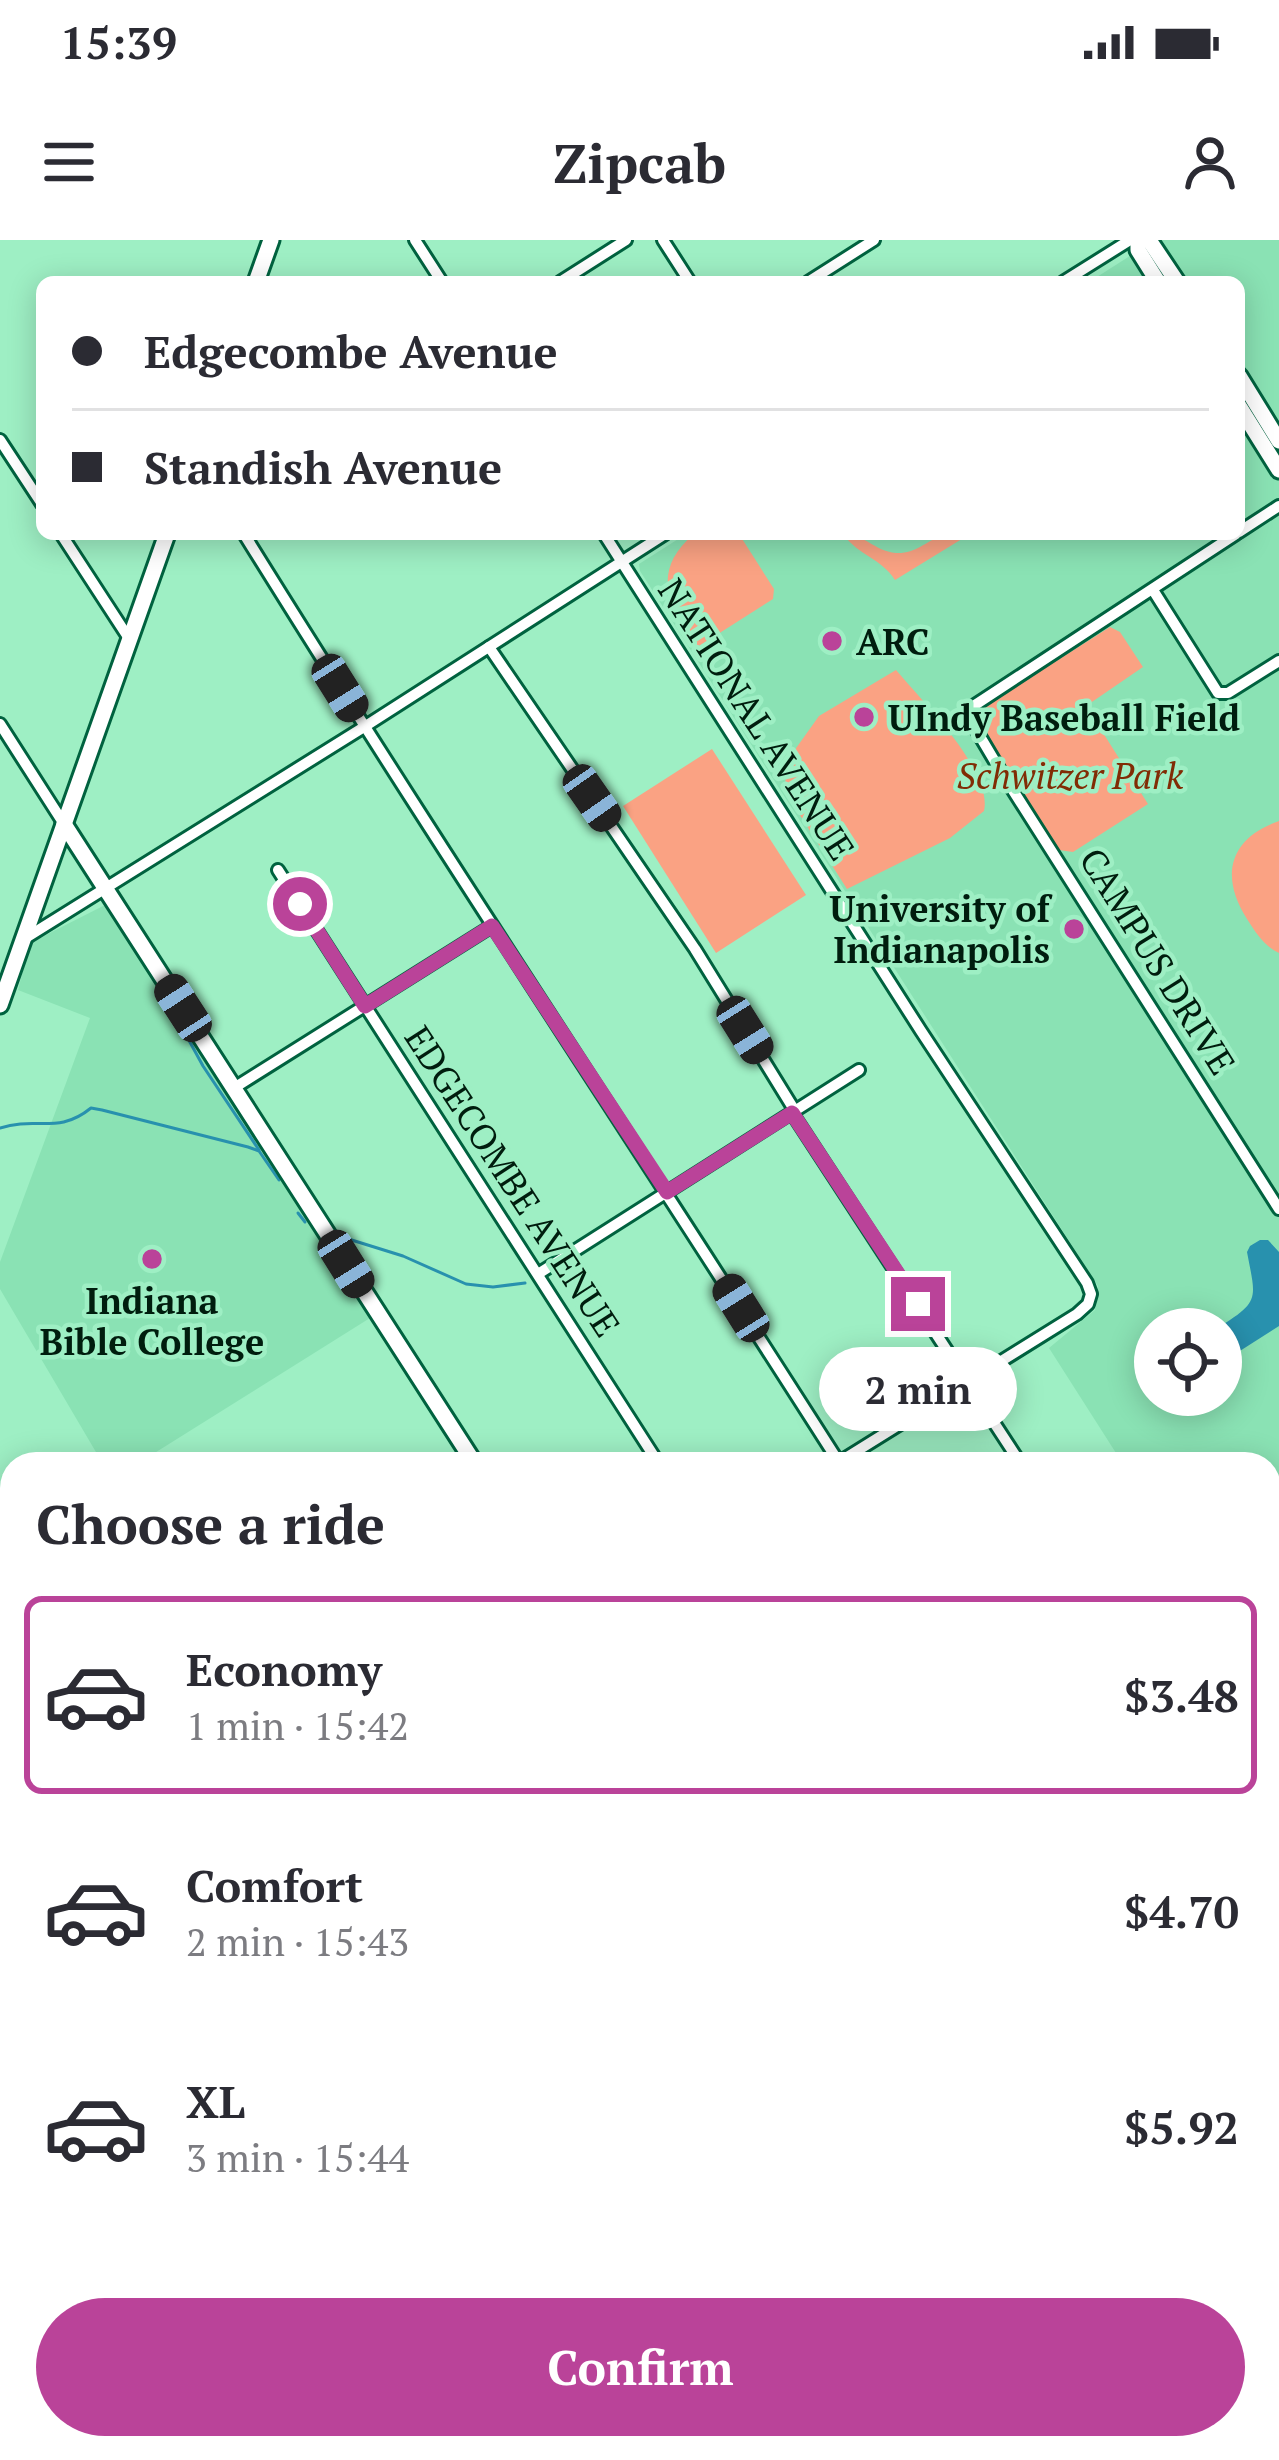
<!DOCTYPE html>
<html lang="en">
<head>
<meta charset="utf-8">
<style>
  :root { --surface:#fff; --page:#f7f7f7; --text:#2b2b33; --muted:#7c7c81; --line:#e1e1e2; --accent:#ba4399 }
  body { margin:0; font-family:"PT Serif",serif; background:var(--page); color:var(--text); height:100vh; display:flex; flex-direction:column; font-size:45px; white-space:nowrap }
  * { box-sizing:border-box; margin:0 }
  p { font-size:39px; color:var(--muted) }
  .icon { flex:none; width:66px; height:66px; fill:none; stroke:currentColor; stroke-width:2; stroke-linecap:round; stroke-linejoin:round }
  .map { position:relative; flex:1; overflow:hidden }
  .details { position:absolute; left:0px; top:1212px; width:1281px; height:1008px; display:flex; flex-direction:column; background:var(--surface); border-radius:36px 36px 0 0; box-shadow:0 6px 30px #0003 }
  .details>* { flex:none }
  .top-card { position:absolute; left:36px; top:36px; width:1209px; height:264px; border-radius:18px; box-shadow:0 6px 30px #0003; display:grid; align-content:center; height:264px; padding:0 36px; background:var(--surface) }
  .controls { position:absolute; left:1134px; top:1068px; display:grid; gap:24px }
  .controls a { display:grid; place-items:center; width:108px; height:108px; border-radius:50%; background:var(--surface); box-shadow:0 6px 30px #0003; font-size:60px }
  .end { position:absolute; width:54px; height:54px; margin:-27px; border:15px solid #ba4399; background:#fff; box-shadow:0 0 0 6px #fff }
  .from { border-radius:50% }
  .bubble { position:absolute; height:84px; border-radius:42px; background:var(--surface); box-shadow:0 6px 30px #0003; font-size:39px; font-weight:600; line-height:84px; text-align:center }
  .car { position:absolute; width:36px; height:72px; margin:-36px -18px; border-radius:15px; box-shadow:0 0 9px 3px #0007; background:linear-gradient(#222 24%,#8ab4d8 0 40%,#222 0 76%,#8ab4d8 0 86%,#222 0) }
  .top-card b { display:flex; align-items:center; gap:42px; height:114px; font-size:45px }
  .top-card b+b { border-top:3px solid var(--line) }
  .top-card i { width:30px; height:30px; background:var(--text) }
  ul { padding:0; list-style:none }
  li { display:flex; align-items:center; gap:36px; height:198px; margin:0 24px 18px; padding:0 12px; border:6px solid transparent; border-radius:18px }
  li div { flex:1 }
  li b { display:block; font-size:45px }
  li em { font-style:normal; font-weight:600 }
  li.active { border-color:var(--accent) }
  li>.icon { width:108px; height:108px; stroke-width:1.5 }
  h2 { padding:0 36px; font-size:54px; line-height:144px }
  .cta { display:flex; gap:24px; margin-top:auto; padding:24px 36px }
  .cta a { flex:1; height:138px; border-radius:72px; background:var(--accent); color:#fff; font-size:48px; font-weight:600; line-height:138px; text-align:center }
  .status { display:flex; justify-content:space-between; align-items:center; height:84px; padding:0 60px; background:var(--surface); direction:ltr }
  .status svg { height:33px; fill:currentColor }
  header { display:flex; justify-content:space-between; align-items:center; height:156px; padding:0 36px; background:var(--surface); font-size:54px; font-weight:600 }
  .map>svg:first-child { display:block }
  .built { fill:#8ae2b4; fill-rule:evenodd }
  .green { fill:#faa283 }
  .water { fill:#2891ae }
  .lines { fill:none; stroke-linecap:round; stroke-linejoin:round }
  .stream { stroke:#2891ae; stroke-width:3 }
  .street-casing { stroke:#00623f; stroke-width:16 }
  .secondary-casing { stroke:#00623f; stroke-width:21 }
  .street { stroke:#fff; stroke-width:10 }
  .secondary { stroke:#fff; stroke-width:15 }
  .rail { stroke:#2c5740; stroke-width:3; stroke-dasharray:18 9; stroke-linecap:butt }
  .route { stroke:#ba4399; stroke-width:15 }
  .poi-dot { fill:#ba4399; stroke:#9eefc4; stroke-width:4.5 }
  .labels { text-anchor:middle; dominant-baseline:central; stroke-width:9; stroke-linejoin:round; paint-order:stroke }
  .poi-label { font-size:36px; font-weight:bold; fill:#001d0e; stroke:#9eefc4; text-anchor:start }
  .street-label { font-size:36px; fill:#001d0e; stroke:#9eefc4 }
  .park-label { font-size:36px; font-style:italic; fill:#812c05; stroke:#9eefc4 }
</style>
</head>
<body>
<div class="status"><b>15:39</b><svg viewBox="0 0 49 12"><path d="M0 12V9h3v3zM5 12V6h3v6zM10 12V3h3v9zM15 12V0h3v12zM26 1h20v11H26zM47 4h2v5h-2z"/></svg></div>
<header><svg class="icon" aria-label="menu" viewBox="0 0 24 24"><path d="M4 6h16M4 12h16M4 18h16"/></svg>Zipcab<svg class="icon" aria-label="person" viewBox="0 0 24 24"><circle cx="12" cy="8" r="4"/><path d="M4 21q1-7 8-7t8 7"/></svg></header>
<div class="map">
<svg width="1279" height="2220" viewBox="0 0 1279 2220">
  <rect width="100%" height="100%" fill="#9eefc4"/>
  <g class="built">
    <path d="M1155 0H1279V1299L1269 1306V1224H1123L1049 1108 1095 1070 1098 1046 640 331 639 324 686 294H1239V42H1089ZM1155 1089H1221V1155H1155Z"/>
    <polygon points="107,664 370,1078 137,1224 103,1224 0,1049 0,1022 90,778 18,750 30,703"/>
    <polygon points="12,2142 12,2208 750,2208 740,2220 0,2220 0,2150"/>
  </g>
  <g class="green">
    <path d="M694 294H739L774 349 773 359 696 408C670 367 649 332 694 294Z"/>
    <path d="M843 294C865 294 874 311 896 313 915 314 925 302 941 296 949 293 961 294 970 294L895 340C881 318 859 316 843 294Z"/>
    <polygon points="1110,387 1120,392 1143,427 1086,466 1148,564 1073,612 1059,610 981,485 979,470"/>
    <path d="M896 430C922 461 993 531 984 571L950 598 847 649 784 550 789 518 819 476Z"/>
    <polygon points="712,509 806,655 716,713 623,566"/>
    <path d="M1279 581V713C1264 706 1256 693 1247 679 1219 635 1230 598 1279 581Z"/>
  </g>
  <path class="water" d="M1260 1000H1268L1279 1012V1086L1221 1123V1089H1216C1261 1061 1256 1060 1247 1012L1250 1006Z"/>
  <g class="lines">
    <g class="stream">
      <polyline points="180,784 203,826 259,910"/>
      <path d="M0 888C36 876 58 895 91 868L102 870 248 907 259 911 279 940"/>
      <polyline points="298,973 305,982"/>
      <polyline points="342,997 403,1016 466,1044 493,1047 525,1043"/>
      <polyline points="1269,1535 1274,1532 1276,1524 1279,1524"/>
    </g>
    <defs>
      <g id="street">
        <polyline points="415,0 442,42"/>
        <polyline points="663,0 690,42"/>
        <polyline points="560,42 626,0"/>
        <polyline points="808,42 874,0"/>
        <polyline points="1063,42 1130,0"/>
        <polyline points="0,200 42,264"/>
        <polyline points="1239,292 1279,266"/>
        <polyline points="61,294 130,400"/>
        <path d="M244 294C438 607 642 913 840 1224"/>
        <polyline points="604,294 921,791 1087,1043 1091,1054 1088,1064 1077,1074 836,1224"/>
        <polyline points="1236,294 975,465 968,476 1000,530 1279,969"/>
        <polyline points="1153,350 1218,453 1228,453 1279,421"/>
        <polyline points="489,407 695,709 795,871"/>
        <polyline points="0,484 64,584"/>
        <polyline points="278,630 659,1224"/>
        <polyline points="24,699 364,487 665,294"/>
        <polyline points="234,848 492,686"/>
        <polyline points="792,873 1021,1224"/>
        <polyline points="538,1034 859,830"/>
        <polyline points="162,1224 174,1221 191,1224"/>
        <polyline points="0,1339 12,1331"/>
        <polyline points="1274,1703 1279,1710"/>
        <polyline points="0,1730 12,1749"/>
        <polyline points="0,1978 12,1996"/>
        <polyline points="996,2220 1014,2208"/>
      </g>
      <g id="secondary">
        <polyline points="1138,0 1138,10 1158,42"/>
        <polyline points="1149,0 1177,42"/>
        <polyline points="256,42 271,0"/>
        <polyline points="1239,136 1279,201"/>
        <polyline points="1239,166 1279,230"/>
        <polyline points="64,584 475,1224"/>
        <polyline points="0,765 167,294"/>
        <polyline points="1269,1327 1279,1321"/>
        <polyline points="0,2134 12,2126"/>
        <polyline points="1159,2208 1167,2220"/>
      </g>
    </defs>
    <use href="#street" class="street-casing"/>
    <use href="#secondary" class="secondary-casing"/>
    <use href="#street" class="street"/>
    <use href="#secondary" class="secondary"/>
    <g class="rail">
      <polyline points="1269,1645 1279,1634"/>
      <polyline points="770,2220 780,2208"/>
    </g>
  </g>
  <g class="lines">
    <polyline class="route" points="300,664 365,766 492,686 667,952 792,873 918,1064"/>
  </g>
  <g class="poi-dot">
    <circle cx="832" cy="401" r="12"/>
    <circle cx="864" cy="477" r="12"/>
    <circle cx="1074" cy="689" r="12"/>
    <circle cx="152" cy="1019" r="12"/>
  </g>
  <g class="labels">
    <g class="poi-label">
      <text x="856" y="401">ARC</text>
      <text x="888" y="477">UIndy Baseball Field</text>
      <text x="1050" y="668" text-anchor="end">University of<tspan x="1050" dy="41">Indianapolis</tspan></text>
      <text x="152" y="1060" text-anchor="middle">Indiana<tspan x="152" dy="41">Bible College</tspan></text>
    </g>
    <g class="street-label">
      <text transform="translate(757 479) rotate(57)">NATIONAL AVENUE</text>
      <text transform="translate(1158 721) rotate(58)">CAMPUS DRIVE</text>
      <text transform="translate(513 941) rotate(57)">EDGECOMBE AVENUE</text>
    </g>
    <g class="park-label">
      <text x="1070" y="535">Schwitzer Park</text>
    </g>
  </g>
</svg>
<div class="controls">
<a><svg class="icon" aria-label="locate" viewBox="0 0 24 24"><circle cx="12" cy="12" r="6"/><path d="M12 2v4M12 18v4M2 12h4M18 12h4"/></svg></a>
</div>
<i class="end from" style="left:300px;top:664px"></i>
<i class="end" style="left:918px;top:1064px"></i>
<div class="bubble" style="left:819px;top:1107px;width:198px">2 min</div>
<i class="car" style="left:340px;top:448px;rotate:148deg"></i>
<i class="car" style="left:592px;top:558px;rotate:145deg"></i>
<i class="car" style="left:183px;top:768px;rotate:327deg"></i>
<i class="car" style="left:745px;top:790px;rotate:148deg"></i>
<i class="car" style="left:346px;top:1024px;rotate:148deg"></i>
<i class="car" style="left:741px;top:1068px;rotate:328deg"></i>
<div class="top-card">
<b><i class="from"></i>Edgecombe Avenue</b>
<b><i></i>Standish Avenue</b>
</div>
<section class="details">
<h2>Choose a ride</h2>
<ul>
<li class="active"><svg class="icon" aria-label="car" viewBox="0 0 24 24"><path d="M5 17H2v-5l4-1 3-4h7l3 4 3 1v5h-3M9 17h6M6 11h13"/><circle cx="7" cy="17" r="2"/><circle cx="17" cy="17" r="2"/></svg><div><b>Economy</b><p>1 min · 15:42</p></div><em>$3.48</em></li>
<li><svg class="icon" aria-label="car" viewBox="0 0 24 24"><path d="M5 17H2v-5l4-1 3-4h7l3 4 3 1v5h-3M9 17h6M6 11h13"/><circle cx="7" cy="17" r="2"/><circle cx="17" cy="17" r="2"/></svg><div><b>Comfort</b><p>2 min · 15:43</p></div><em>$4.70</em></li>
<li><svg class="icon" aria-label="car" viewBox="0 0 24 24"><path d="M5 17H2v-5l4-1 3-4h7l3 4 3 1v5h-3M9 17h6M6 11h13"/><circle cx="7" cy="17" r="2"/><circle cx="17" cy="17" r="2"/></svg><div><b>XL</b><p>3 min · 15:44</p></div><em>$5.92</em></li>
</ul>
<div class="cta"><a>Confirm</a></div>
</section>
</div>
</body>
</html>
